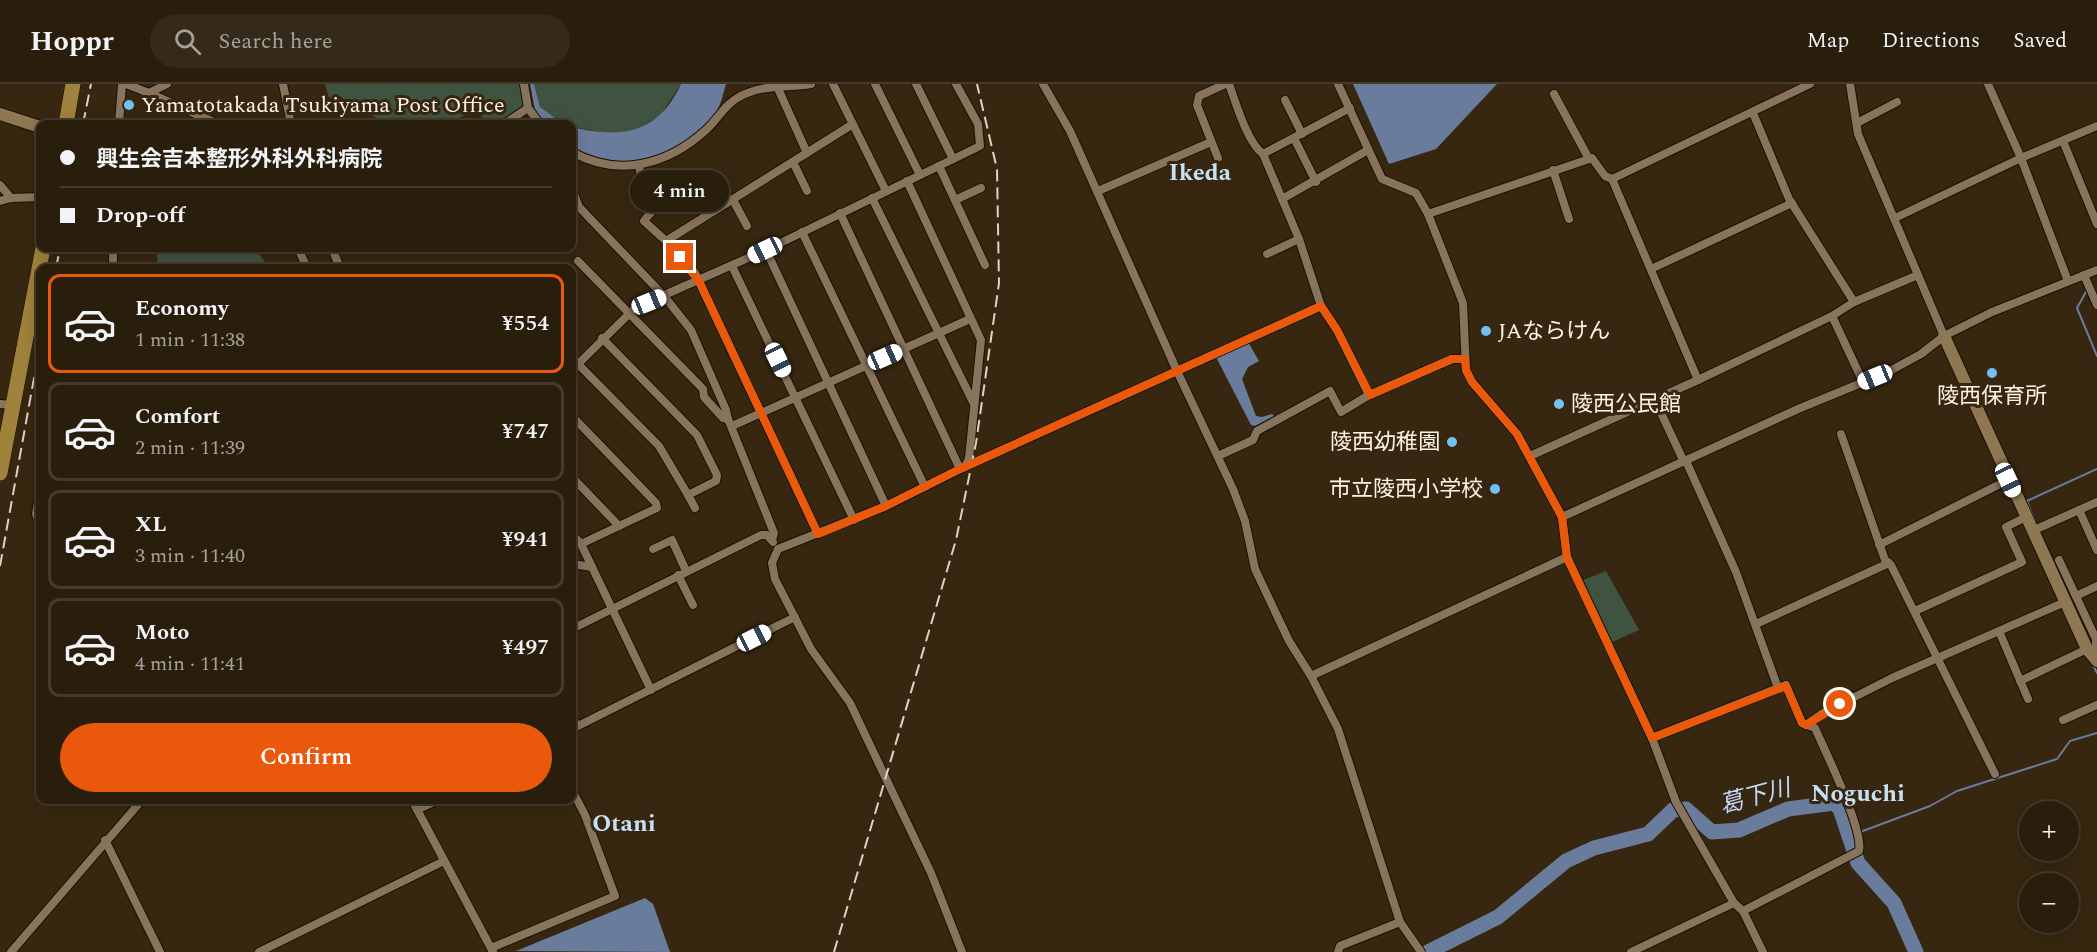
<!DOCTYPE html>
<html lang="en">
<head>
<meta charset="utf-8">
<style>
  :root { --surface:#291d0c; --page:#352a1a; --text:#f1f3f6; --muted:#a5a29d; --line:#453b2d; --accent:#ea580c }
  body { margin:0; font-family:Spectral,"Noto Sans JP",serif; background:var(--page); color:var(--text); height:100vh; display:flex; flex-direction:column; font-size:22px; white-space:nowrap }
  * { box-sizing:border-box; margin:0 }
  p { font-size:20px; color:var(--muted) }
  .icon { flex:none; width:33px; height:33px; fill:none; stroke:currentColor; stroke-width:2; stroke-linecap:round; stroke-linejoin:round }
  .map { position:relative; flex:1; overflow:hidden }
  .panel { position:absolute; left:36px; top:180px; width:540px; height:540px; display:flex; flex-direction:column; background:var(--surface); border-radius:12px; box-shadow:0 3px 15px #0003,0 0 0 2px var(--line) }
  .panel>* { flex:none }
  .top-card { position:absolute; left:36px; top:36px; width:540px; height:132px; border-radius:12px; box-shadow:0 3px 15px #0003,0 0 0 2px var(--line); display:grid; align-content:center; height:132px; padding:0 24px; background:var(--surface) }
  .buttons { position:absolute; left:2019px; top:717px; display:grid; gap:12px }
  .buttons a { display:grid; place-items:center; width:60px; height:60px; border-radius:50%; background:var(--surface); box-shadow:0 3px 15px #0003,0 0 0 2px var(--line); font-size:30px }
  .end { position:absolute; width:27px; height:27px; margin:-14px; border:8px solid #ea580c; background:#fff; box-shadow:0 0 0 3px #fff }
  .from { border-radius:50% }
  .bubble { position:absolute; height:42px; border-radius:21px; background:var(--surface); box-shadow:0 3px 15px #0003,0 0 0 2px var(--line); font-size:20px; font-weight:600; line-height:42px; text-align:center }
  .car { position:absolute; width:18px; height:36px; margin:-18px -9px; border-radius:8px; box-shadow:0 0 4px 2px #0007; background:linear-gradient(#fff 24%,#345 0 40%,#fff 0 76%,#345 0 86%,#fff 0) }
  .top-card b { display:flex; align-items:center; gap:21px; height:57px; font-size:22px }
  .top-card b+b { border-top:2px solid var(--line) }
  .top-card i { width:15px; height:15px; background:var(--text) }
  ul { padding:10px 0 0; list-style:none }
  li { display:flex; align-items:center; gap:18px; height:99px; margin:0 12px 9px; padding:0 12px; border:3px solid var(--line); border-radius:12px }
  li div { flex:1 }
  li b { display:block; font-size:22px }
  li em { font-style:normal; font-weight:600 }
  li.current { border-color:var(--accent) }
  li>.icon { width:54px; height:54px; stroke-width:1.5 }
  .button { display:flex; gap:12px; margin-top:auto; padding:12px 24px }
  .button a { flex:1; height:69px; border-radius:36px; background:var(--accent); color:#fff; font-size:24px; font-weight:600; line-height:69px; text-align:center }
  header { display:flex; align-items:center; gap:36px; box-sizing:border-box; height:84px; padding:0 30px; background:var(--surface); border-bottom:2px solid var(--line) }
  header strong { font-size:28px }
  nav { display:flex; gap:33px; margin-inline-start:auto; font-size:21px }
  .search { width:420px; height:54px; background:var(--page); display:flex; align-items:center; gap:15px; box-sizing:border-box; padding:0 21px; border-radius:33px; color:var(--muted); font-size:22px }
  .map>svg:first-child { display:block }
  .green { fill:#405341 }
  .water { fill:#697c9b }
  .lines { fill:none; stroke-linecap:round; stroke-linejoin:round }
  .stream { stroke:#697c9b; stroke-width:2 }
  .river { stroke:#697c9b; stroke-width:15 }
  .street-casing { stroke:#1e0f00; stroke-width:10 }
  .secondary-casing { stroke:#1e0f00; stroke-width:14 }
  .highway-casing { stroke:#1e0f00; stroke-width:16 }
  .street { stroke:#87745c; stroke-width:8 }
  .secondary { stroke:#8e7852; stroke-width:12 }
  .highway { stroke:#9f823b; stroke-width:15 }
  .rail { stroke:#ded2c4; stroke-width:2; stroke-dasharray:12 6; stroke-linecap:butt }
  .route { stroke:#ea580c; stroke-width:8 }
  .poi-dot { fill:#72c1f5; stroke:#372710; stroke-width:2 }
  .labels { text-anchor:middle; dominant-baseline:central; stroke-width:6; stroke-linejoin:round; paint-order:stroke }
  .poi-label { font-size:22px; fill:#fef3e6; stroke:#372710; text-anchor:start }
  .neighbourhood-label { font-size:24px; font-weight:bold; fill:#c6e1f5; stroke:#372710 }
  .water-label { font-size:24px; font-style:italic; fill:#c2d6f6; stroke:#372710 }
</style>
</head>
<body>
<header>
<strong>Hoppr</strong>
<div class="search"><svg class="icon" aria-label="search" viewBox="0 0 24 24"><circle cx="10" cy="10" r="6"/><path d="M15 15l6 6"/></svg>Search here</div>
<nav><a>Map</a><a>Directions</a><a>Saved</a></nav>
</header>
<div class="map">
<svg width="2097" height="868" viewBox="0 0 2097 868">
  <rect width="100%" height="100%" fill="#372710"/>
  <g class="green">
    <polygon points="325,0 522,0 523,22 496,40 486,40 478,26 444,40 378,40 374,32 357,25 340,12 329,14"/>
    <polygon points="534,0 681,0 660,32 636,46 610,50 559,40 540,23"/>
    <polygon points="156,164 255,164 269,184 158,184"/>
    <polygon points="1606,487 1639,546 1612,558 1581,497"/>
  </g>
  <g class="water">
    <polygon points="530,0 534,0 540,23 563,40 545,40 535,26"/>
    <path d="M681 0H726C723 10 721 21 715 30 702 48 660 77 638 80 618 83 590 75 572 65V43C621 55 658 50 681 0Z"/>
    <polygon points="1353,0 1497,0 1436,65 1389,80"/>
    <polygon points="1248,258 1259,277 1248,283 1242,295 1256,332 1262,333 1272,330 1274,332 1255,342 1251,341 1216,273"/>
    <polygon points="645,814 653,820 670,868 516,867"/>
  </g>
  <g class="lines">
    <g class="stream">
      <polyline points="2087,206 2077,224 2097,272"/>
      <polyline points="2035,437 2027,417 2097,385"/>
      <polyline points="2093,581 2097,589"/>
      <polyline points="1860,748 1930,722 1957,707 2057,675 2070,657 2097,649"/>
      <polyline points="1848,753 1855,751"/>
    </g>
    <polyline class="river" points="1428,868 1498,833 1566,777 1594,764 1648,750 1673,726 1686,725 1712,748 1739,746 1788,725 1834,719 1840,725 1858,779 1894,819 1916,868"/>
    <defs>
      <g id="street">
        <polyline points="126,0 149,9 167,0"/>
        <polyline points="283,0 291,40"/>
        <polyline points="524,0 528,24 540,40"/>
        <polyline points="776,0 807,69"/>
        <polyline points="833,0 886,107"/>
        <polyline points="875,0 920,91"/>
        <polyline points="916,0 953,75"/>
        <polyline points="1043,0 1070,47 1177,287 1233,405 1245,437 1255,485 1289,557 1311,592 1338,645 1400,838 1421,868"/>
        <path d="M1229 0C1236 19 1247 58 1263 70L1299 155 1321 222 1337 246 1369 311 1452 275H1465"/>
        <polyline points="1338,0 1382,95 1416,109 1428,130 1463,219 1466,286 1472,298 1517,350 1562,433 1567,473 1652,654 1676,718 1734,819 1743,827 1763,868"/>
        <polyline points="1850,0 1858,50 1944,252"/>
        <polyline points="1988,0 2021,74 2068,197"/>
        <polyline points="149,9 218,40"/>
        <polyline points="1554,10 1589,75"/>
        <polyline points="1285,16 1302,50"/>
        <polyline points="1753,29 1789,115 1854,218"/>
        <polyline points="1857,39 1897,18"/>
        <polyline points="119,40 122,0"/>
        <polyline points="504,40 528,24"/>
        <polyline points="1294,54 1316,98"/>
        <polyline points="2063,57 2097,140"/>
        <path d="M572 68C619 94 668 81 707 45 718 35 725 20 739 13 762 0 787 4 811 0"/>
        <polyline points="1263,70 1350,24"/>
        <polyline points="1218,74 1197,21 1199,12 1225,0"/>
        <polyline points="793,78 807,107"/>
        <polyline points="639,82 644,107 651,118 652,127 644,137 666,157"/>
        <polyline points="939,82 985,181"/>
        <polyline points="1553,86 1569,135"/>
        <polyline points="1612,95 1810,0"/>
        <polyline points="907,97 981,256 969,374 965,383"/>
        <polyline points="0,101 11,114"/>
        <polyline points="572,105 579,123 664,212 691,246 726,326 728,335 774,449 772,456"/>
        <polyline points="1098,107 1211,58"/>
        <polyline points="872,114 974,320"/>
        <polyline points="1282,115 1368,66"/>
        <polyline points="733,116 747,142"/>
        <polyline points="955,116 981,104"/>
        <polyline points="0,117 11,114 40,113"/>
        <polyline points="840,129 960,385"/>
        <polyline points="1428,130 1592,74 1605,92 1612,95 1698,296"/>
        <polyline points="1895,134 2021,74 2097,42"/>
        <polyline points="802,148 925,403"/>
        <polyline points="113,164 113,183"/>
        <polyline points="298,164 307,184"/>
        <polyline points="332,164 340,184"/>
        <polyline points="766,166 886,422"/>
        <polyline points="1267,170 1299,155"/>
        <polyline points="578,177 703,305 704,313 723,334 728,335"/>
        <polyline points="732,182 854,436"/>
        <polyline points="329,184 337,180"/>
        <polyline points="1651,185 1792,119"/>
        <polyline points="2084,191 2097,221"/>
        <polyline points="1832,232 1863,298"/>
        <polyline points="577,279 659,362 688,411 716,397 717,391 697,351 602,254"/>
        <polyline points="572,286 635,224 766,166 980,62 978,40 956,0"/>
        <polyline points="1655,316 1684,378"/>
        <polyline points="0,320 13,321"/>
        <polyline points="572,332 656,419 657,424 581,460"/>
        <polyline points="732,342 970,235"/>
        <polyline points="1841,350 1885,476 1891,481 1995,690"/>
        <polyline points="1218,372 1253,356 1257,347 1330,307 1341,328 1369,311"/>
        <polyline points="1530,372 1698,296 1832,232 1854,218 1918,191"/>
        <polyline points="1686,377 1736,488 1778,604"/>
        <polyline points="572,393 619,442"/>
        <polyline points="40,408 36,430 40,440"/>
        <polyline points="688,411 695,424"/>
        <polyline points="2079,426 2097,466"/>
        <polyline points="1562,433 1798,325 1888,288 1921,270 1944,252 1992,228 2097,186"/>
        <polyline points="2032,447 2097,418"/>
        <polyline points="572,450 581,460 651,606"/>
        <polyline points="818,450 695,189 666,157 853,40"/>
        <polyline points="1879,461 2008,396"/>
        <polyline points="653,465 672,456 686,487"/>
        <polyline points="2059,476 2096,555 2096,574"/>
        <polyline points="572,480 592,483"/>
        <polyline points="678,491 693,521"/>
        <polyline points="2076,512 2097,502"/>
        <polyline points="1915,527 2022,478 2006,443 2026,433"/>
        <polyline points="1756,540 1889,479"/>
        <polyline points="572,545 761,451 767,451 773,458"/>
        <polyline points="1999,547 2028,615"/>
        <polyline points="1311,592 1567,473"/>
        <polyline points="2020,597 2087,565"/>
        <polyline points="572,632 577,642"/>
        <polyline points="2063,636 2097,621"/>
        <polyline points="1806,641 1823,629 1892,594 2065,518"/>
        <polyline points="572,645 795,533"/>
        <path d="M1652 654 1786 601 1802 639 1815 644C1825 667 1864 746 1859 767L1743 827"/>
        <polyline points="412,716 493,868"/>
        <polyline points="417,726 438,716"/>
        <polyline points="105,756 160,868"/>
        <polyline points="491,864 615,812 585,731 572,706"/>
        <polyline points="11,868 142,716"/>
        <polyline points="259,868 444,777"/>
        <polyline points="962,868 931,789 850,619 811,565 775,495 772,479 778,465 886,422 960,385 1321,222"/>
        <polyline points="1338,868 1340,862 1400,838"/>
        <polyline points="1631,868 1734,819"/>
      </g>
      <g id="secondary">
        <polyline points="0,30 40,43"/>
        <polyline points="1944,252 2087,565 2097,577"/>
      </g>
      <g id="highway">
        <polyline points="66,40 73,0"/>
        <polyline points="0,389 43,164"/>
      </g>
    </defs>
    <use href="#street" class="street-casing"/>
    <use href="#secondary" class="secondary-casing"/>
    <use href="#highway" class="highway-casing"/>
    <use href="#street" class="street"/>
    <use href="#secondary" class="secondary"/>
    <use href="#highway" class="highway"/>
    <g class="rail">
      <polyline points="83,40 91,0"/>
      <polyline points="56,184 60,164"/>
      <polyline points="36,267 40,243"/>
      <polyline points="0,482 40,261"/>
      <polyline points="834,868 956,456 976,359 999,199 997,85 977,0"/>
    </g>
  </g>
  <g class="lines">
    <polyline class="route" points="680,173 699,197 818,450 886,422 960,385 1321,222 1337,246 1370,311 1452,275 1465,275 1466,286 1472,298 1517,350 1562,433 1567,474 1652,654 1786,602 1802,639 1806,641 1840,620"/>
  </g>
  <g class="poi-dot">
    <circle cx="129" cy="21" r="6"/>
    <circle cx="1486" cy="247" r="6"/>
    <circle cx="1992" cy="289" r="6"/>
    <circle cx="1559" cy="320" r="6"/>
    <circle cx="1452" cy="358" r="6"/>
    <circle cx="1495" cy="405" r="6"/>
  </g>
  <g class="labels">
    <g class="poi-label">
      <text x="141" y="21">Yamatotakada Tsukiyama Post Office</text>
      <text x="1498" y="247">JAならけん</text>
      <text x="1992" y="312" text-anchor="middle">陵西保育所</text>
      <text x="1571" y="320">陵西公民館</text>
      <text x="1440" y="358" text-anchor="end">陵西幼稚園</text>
      <text x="1483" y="405" text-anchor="end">市立陵西小学校</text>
    </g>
    <g class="neighbourhood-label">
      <text x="1200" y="89">Ikeda</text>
      <text x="1858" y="710">Noguchi</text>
      <text x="624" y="740">Otani</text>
    </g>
    <g class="water-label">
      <text transform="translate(1755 713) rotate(-15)">葛下川</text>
    </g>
  </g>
</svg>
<div class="buttons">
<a>+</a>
<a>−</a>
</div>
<i class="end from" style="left:1840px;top:620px"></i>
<i class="end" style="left:680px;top:173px"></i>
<div class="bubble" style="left:630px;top:86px;width:99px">4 min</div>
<i class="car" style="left:765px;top:166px;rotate:245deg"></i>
<i class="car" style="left:649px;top:218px;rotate:68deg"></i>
<i class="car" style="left:885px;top:273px;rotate:66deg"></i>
<i class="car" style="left:778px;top:276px;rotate:154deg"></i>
<i class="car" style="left:1875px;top:293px;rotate:248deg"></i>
<i class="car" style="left:2008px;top:396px;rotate:155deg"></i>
<i class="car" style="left:754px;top:554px;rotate:63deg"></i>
<div class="top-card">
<b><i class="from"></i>興生会吉本整形外科外科病院</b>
<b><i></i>Drop-off</b>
</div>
<section class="panel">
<ul>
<li class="current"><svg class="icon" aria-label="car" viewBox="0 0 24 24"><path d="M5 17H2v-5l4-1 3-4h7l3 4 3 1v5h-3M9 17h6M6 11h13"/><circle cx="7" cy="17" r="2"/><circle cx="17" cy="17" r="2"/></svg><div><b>Economy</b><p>1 min · 11:38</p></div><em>¥554</em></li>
<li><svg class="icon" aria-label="car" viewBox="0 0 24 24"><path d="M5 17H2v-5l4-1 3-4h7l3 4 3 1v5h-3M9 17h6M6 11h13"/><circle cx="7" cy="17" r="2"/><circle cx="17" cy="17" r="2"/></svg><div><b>Comfort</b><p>2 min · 11:39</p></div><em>¥747</em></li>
<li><svg class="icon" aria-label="car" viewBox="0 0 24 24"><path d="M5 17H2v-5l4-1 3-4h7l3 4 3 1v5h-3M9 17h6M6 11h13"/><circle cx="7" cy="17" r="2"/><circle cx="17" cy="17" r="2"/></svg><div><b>XL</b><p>3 min · 11:40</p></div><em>¥941</em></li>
<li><svg class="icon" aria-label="car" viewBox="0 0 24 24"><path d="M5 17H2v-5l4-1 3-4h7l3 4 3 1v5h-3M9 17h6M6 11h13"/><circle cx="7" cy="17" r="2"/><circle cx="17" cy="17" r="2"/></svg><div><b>Moto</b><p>4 min · 11:41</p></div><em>¥497</em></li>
</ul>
<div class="button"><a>Confirm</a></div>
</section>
</div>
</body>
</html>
